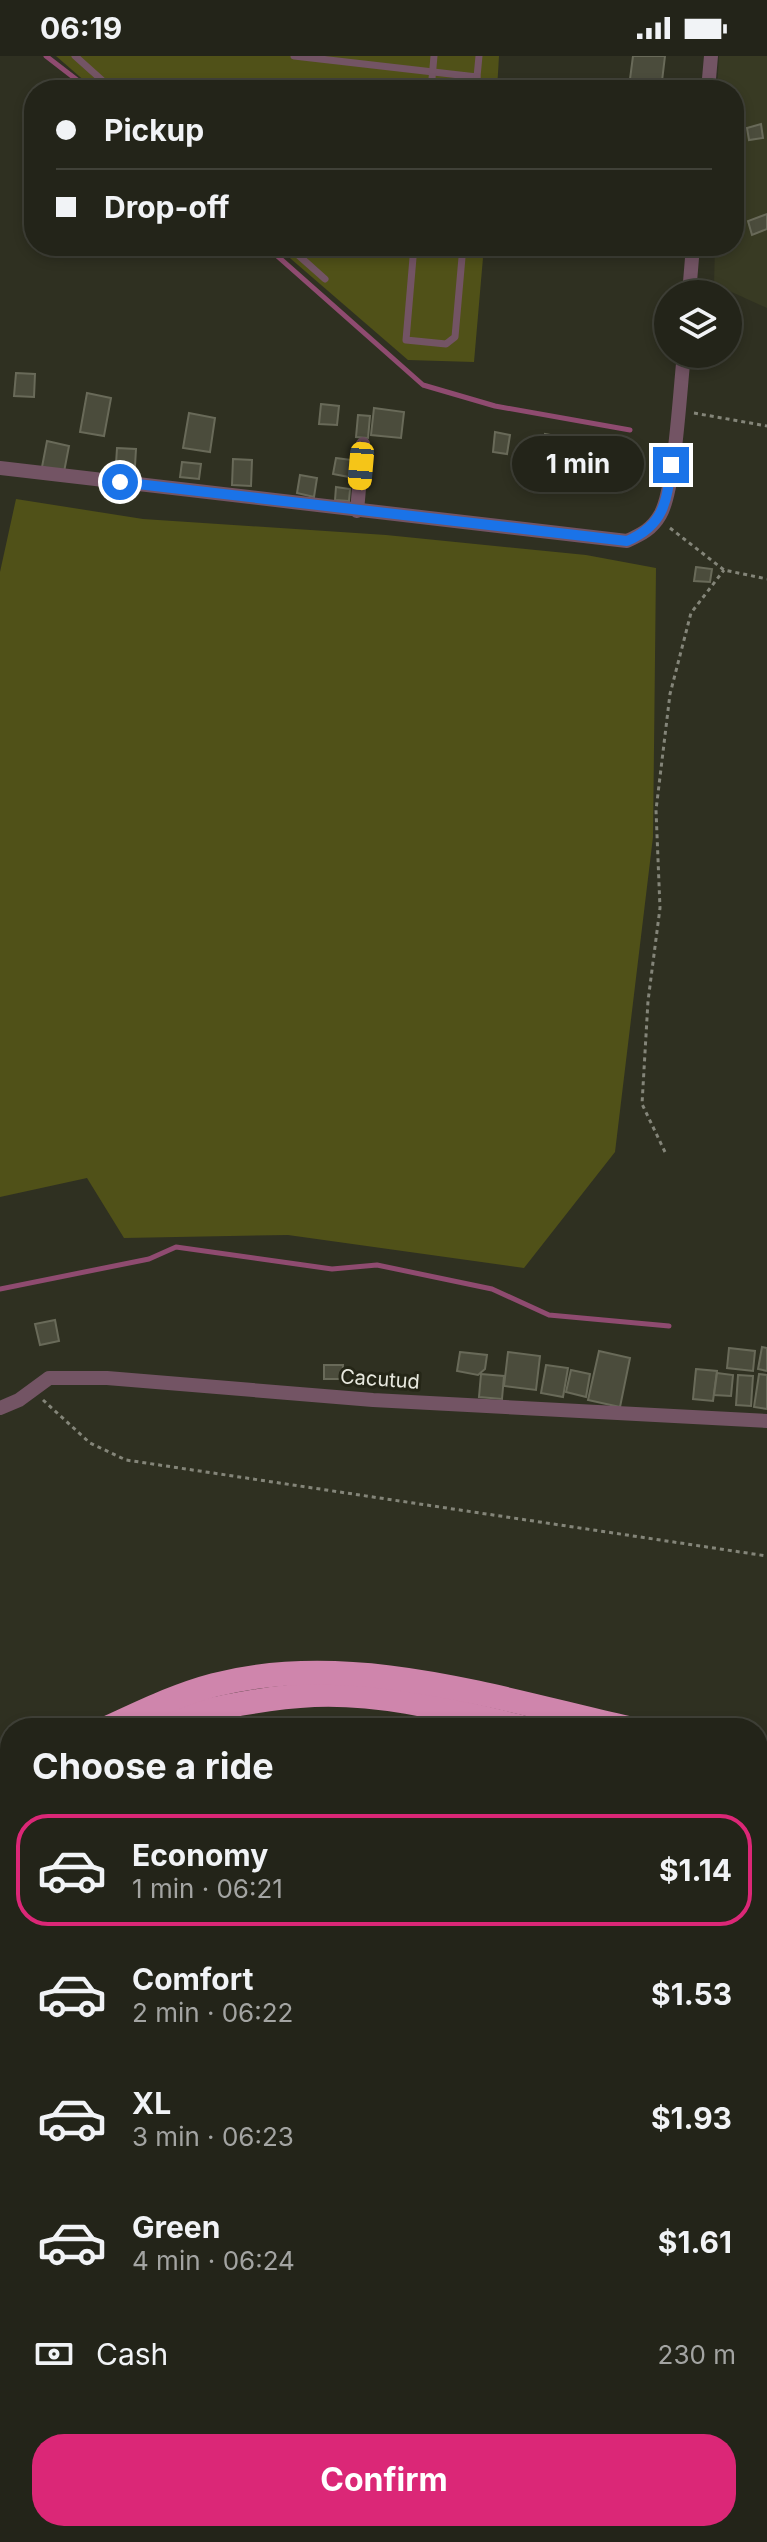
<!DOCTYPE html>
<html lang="en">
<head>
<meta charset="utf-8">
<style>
  :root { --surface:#232419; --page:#2b2c22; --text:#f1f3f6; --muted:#a3a4a2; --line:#404138; --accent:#db2777 }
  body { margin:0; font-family:Inter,sans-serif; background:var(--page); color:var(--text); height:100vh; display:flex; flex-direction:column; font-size:30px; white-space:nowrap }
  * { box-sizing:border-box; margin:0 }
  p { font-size:26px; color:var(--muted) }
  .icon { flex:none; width:44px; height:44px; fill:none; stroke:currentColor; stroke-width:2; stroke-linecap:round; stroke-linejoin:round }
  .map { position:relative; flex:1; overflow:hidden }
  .drawer { position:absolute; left:0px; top:1662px; width:768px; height:824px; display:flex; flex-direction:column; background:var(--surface); border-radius:32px 32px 0 0; box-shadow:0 4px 12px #0003,0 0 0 2px var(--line) }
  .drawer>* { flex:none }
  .hud { position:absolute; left:24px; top:24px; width:720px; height:176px; border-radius:32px; box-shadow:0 4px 12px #0003,0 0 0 2px var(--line); display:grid; align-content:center; height:176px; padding:0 32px; background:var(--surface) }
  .buttons { position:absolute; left:654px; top:224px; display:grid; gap:16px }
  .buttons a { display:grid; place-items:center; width:88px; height:88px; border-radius:50%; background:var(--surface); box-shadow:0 4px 12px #0003,0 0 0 2px var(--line); font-size:40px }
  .end { position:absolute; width:36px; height:36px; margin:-18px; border:10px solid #1a73e8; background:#fff; box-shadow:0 0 0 4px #fff }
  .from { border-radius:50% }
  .bubble { position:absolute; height:56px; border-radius:28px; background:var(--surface); box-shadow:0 4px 12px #0003,0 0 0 2px var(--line); font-size:26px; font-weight:700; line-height:56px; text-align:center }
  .car { position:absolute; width:24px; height:48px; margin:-24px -12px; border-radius:10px; box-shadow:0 0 6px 2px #0007; background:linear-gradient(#f5c518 24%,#345 0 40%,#f5c518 0 76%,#345 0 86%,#f5c518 0) }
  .hud b { display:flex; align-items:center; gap:28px; height:76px; font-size:30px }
  .hud b+b { border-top:2px solid var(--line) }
  .hud i { width:20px; height:20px; background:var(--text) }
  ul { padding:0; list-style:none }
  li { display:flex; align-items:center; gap:24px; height:112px; margin:0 16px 12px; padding:0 16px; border:4px solid transparent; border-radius:32px }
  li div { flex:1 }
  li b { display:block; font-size:30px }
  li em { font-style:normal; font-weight:700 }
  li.on { border-color:var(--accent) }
  li>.icon { width:72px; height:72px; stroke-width:1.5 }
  h2 { padding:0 32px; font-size:36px; line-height:96px }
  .pay { display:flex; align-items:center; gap:20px; height:88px; padding:0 32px; font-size:30px }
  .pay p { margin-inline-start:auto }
  .button { display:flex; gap:16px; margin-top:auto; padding:16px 32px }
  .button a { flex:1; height:92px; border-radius:32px; background:var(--accent); color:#fff; font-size:32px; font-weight:700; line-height:92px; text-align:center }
  .status { display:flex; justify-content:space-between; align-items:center; height:56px; padding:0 40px; background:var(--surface); direction:ltr }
  .status svg { height:22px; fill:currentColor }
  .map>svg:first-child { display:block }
  .built { fill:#383a23 }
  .green { fill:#505118 }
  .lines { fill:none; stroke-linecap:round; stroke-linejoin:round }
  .stream { stroke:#8f4b70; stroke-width:5 }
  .building { fill:#4b4c3c; stroke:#696a59; stroke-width:2 }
  .path { stroke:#848579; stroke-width:3; stroke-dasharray:4 4; stroke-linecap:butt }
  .lane { stroke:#735464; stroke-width:7 }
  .street { stroke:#735464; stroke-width:14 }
  .highway { stroke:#cf85ac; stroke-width:24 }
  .route { stroke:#1a73e8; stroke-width:10 }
  .labels { text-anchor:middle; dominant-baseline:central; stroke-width:6; stroke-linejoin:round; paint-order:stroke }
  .street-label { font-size:20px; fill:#e8e9df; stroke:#252617 }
</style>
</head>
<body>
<div class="status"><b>06:19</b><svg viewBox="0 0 49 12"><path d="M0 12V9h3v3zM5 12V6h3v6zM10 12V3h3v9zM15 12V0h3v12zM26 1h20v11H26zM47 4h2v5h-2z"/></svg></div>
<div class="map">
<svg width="767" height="2486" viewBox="0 0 767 2486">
  <rect width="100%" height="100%" fill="#2f3021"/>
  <polygon class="built" points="719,0 767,0 767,252 714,228 715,190 734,190 734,34 717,34"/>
  <g class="green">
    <polygon points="56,0 499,0 497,34 95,34"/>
    <polygon points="276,190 484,190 474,306 408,304"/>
    <polygon points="16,443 143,463 386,479 586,499 656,512 653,781 615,1096 524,1212 288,1179 124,1182 87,1122 0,1141 0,516"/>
  </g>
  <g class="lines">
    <g class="stream">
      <polyline points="46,0 90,34"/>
      <polyline points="266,190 423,329 495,350 630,374"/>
      <polyline points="0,1233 149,1203 176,1191 332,1213 377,1209 492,1233 549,1259 669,1270"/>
    </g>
  </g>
  <g class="building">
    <polygon points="633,0 665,0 662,25 630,23"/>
    <polygon points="761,68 763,82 749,84 747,72"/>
    <polygon points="767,158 767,173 752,179 748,165"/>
    <polygon points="16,317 35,318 34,341 14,340"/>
    <polygon points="87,337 111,342 104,380 80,376"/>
    <polygon points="321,348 339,350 337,369 319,368"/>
    <polygon points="374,352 404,356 401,382 371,379"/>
    <polygon points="189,357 215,362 210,396 183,392"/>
    <polygon points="358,359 370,360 368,382 356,381"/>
    <polygon points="495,376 510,379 507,398 493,396"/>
    <polygon points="545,378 562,381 557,409 540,406"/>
    <polygon points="47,385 69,390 64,416 42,411"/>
    <polygon points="117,392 136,393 135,410 116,408"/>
    <polygon points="336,402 352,404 349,421 333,418"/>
    <polygon points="233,403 252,404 251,430 232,429"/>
    <polygon points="182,406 201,408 199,423 180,421"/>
    <polygon points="300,419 317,422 314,441 297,437"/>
    <polygon points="336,431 350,433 349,445 335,444"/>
    <polygon points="696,511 712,513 710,526 694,525"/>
    <polygon points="55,1264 59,1285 40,1289 35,1268"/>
    <polygon points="762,1291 767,1292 767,1315 758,1313"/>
    <polygon points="729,1292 755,1295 753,1315 727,1312"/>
    <polygon points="599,1295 630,1302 620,1351 588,1344"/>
    <polygon points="460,1296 487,1299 485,1313 478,1319 457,1315"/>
    <polygon points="508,1296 540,1300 536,1334 504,1330"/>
    <polygon points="324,1309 343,1309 342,1323 324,1323"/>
    <polygon points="546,1309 568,1312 563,1341 541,1337"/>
    <polygon points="696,1313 717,1315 713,1345 693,1343"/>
    <polygon points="571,1314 590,1318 586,1341 566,1336"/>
    <polygon points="717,1317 733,1319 731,1340 714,1339"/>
    <polygon points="481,1318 504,1320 502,1343 479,1341"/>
    <polygon points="759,1318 767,1319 767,1353 754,1351"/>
    <polygon points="738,1319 753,1320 751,1350 736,1349"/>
  </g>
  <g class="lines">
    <g class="path">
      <polyline points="694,357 767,370"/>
      <polyline points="670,472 724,514 767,523"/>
      <polyline points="665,1096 642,1048 648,945 660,852 656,754 670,638 691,557 724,514"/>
      <polyline points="43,1344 90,1387 126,1404 767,1500"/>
    </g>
    <g class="lane">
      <polyline points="75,0 113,34"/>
      <polyline points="294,0 477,21 479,0"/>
      <polyline points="431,34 434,0"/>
      <polyline points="476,34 477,21"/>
      <polyline points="288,190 325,223"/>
      <polyline points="414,190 406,284 446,288 455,281 463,190"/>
      <polyline points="0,2376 10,2378"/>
      <polyline points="539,2476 570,2486"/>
    </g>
    <g class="street">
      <polyline points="708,34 711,0"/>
      <polyline points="689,238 693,190"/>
      <path d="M0 412 627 485C642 478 652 473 660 459 675 434 680 332 684 298"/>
      <polyline points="357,455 363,388"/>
      <polyline points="0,1352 19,1344 49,1322 107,1322 373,1344 767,1365"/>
    </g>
    <g class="highway">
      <path d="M132 1671C193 1658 252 1642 314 1639 386 1636 457 1656 526 1672"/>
      <path d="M107 1672C142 1656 176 1639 214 1629 350 1594 495 1642 628 1672"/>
      <polyline points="758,1702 767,1704"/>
      <polyline points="0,1728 10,1723"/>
      <polyline points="758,1730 767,1733"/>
      <polyline points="0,2139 10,2142"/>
      <polyline points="0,2173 10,2176"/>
      <polyline points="758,2305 767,2313"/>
      <polyline points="758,2340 767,2342"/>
    </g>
  </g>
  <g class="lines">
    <path class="route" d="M120 426 627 485C664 469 667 446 671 409"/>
  </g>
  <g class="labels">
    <g class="street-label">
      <text transform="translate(380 1323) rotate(4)">Cacutud</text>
    </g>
  </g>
</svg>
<div class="buttons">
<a><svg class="icon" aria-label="layers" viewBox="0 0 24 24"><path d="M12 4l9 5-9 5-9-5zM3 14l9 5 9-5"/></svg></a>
</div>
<i class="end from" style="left:120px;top:426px"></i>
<i class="end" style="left:671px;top:409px"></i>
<div class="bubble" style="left:512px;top:380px;width:132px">1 min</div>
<i class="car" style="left:361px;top:410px;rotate:185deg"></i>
<div class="hud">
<b><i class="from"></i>Pickup</b>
<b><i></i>Drop-off</b>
</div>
<section class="drawer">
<h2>Choose a ride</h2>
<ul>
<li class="on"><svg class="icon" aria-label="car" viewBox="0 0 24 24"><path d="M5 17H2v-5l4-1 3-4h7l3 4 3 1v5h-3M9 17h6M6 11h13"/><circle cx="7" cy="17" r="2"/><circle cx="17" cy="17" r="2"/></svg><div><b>Economy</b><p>1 min · 06:21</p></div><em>$1.14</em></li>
<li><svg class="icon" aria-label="car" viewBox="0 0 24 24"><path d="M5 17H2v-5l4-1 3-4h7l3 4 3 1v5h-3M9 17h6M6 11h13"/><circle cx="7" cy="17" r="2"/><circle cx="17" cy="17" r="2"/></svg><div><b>Comfort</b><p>2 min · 06:22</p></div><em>$1.53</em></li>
<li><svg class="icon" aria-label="car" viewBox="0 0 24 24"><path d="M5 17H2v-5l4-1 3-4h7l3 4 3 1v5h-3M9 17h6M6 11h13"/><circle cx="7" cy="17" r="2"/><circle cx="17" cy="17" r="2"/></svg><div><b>XL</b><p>3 min · 06:23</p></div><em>$1.93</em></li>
<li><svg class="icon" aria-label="car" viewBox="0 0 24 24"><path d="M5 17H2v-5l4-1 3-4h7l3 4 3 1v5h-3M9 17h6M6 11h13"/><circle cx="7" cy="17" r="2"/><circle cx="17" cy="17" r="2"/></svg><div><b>Green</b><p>4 min · 06:24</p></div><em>$1.61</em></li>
</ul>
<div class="pay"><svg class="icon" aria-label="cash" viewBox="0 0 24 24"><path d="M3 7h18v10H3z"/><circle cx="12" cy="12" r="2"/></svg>Cash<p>230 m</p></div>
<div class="button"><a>Confirm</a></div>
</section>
</div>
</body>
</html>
